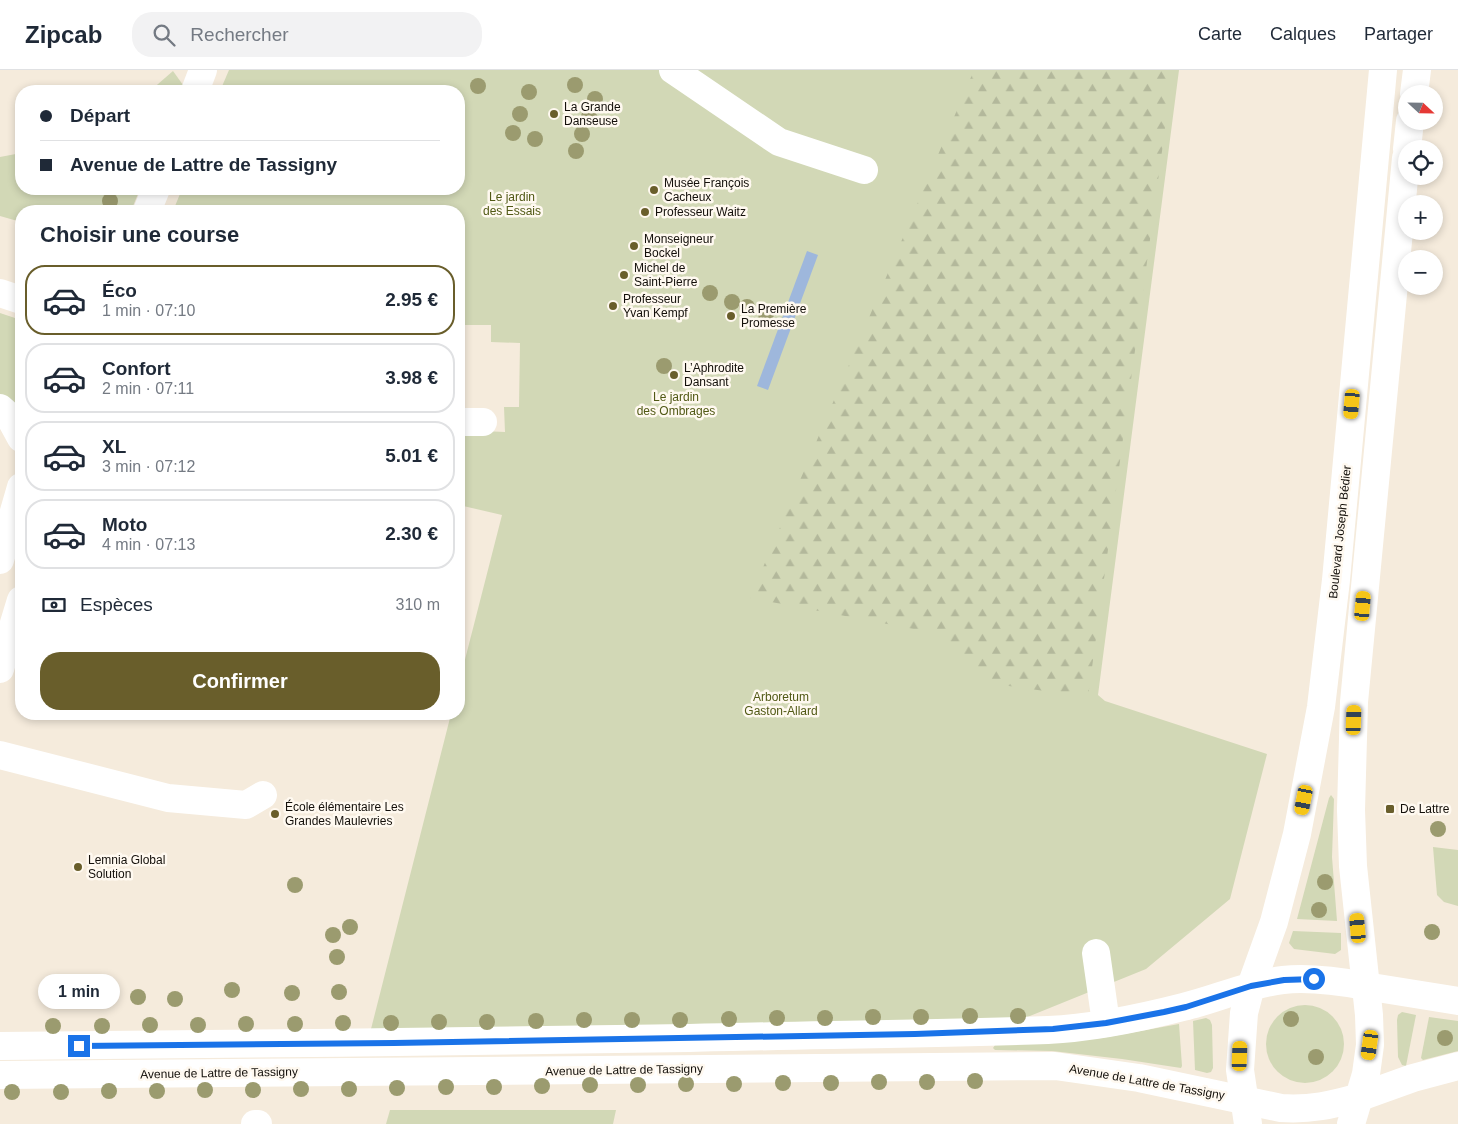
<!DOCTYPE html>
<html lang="fr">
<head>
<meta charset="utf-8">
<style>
  :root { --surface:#fff; --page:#f2f2f3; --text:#1f2937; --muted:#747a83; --line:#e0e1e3; --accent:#695e2b }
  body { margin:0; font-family:Helvetica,sans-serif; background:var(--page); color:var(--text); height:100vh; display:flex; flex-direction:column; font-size:19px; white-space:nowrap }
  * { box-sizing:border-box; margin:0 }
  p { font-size:16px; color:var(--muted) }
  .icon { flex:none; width:28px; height:28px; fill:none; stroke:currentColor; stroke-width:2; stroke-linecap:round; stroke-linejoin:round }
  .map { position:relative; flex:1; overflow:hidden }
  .drawer { position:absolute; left:15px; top:135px; width:450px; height:515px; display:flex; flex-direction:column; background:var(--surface); border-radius:20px; box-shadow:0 2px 8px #0003 }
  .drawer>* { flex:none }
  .top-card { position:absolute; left:15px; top:15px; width:450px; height:110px; border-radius:20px; box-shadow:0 2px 8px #0003; display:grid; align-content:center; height:110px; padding:0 25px; background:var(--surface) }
  .needle { width:32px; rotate:112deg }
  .controls { position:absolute; left:1398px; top:15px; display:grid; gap:10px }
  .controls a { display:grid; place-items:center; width:45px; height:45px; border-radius:50%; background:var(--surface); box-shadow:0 2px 8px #0003; font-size:25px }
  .end { position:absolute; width:22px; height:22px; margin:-11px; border:6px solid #1a73e8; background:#fff; box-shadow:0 0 0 2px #fff }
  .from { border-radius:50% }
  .bubble { position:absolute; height:35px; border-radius:18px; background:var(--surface); box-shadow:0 2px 8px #0003; font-size:16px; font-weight:600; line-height:35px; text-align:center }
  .car { position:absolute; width:15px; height:30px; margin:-15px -8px; border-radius:6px; box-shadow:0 0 4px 1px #0007; background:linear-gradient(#f5c518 24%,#345 0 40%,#f5c518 0 76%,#345 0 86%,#f5c518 0) }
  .top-card b { display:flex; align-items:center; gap:18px; height:48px; font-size:19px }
  .top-card b+b { border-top:1px solid var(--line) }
  .top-card i { width:12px; height:12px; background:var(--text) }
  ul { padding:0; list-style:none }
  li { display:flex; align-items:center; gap:15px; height:70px; margin:0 10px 8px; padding:0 15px; border:2px solid var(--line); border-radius:20px }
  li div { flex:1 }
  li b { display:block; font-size:19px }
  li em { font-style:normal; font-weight:600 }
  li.current { border-color:var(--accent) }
  li>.icon { width:45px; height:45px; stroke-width:1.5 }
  h2 { padding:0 25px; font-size:22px; line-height:60px }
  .pay { display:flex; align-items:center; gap:12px; height:55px; padding:0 25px; font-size:19px }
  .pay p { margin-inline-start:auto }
  .primary-button { display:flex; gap:10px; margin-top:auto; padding:10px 25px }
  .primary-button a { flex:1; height:58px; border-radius:20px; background:var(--accent); color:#fff; font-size:20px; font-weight:600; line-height:58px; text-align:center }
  header { display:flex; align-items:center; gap:30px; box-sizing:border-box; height:70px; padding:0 25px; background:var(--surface); border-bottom:1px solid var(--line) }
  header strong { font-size:24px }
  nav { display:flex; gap:28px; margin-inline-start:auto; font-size:18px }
  .search { width:350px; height:45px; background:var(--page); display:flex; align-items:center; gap:12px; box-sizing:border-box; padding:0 18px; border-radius:20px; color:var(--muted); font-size:19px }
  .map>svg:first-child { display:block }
  .green { fill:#d2d8b6 }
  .forest { fill:url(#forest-firs) }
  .water { fill:#9eb7dc }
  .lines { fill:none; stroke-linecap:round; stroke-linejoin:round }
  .minor { stroke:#fff; stroke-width:28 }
  .major { stroke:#fff; stroke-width:28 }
  .tree { fill:#9b9b6f }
  .route { stroke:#1a73e8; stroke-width:6 }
  .poi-dot { fill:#695e2b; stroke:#fff9f0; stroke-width:2 }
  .labels { text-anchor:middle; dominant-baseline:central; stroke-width:5; stroke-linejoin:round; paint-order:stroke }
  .poi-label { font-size:12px; fill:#130f0a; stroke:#fff9f0; text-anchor:start }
  .park-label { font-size:12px; fill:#515915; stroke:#fff9f0 }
  .street-label { font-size:12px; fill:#130f0a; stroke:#fff9f0 }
</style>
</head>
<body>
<header>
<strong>Zipcab</strong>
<div class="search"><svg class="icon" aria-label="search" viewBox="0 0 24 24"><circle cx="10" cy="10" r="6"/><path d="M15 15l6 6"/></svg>Rechercher</div>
<nav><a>Carte</a><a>Calques</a><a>Partager</a></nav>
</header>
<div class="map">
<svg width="1458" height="1054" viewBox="0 0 1458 1054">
  <defs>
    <pattern id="forest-firs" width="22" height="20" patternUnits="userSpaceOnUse" patternTransform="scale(1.25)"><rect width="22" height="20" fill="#d2d8b6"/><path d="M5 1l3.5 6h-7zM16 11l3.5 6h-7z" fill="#b3b89b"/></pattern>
  </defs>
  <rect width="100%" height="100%" fill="#f5ebdc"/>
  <g class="green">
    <polygon points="229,0 1179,0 1098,625 1105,631 1267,684 1230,829 1146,899 1020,950 371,959 451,644 459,644 459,613 502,445 459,435 459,360 505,362 504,337 519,337 520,273 491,272 491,255 459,255 459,141 173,141 182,119 459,119 459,21 220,21"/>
    <polygon points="173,1 183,15 180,21 150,21"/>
    <polygon points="21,83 21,119 140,119 131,141 21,141 21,152 0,146 0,87"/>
    <polygon points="0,243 21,250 21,346 6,329 0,324"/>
    <polygon points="1331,725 1334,729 1332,787 1337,851 1297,849 1329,728"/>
    <polygon points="1433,777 1458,780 1458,836 1444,832 1437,825"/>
    <polygon points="1293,861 1341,863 1341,880 1335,884 1294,879 1289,873"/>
    <circle cx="1305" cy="974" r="39"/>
    <polygon points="1402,942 1416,945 1406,996 1402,995 1398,987 1397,950 1398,945"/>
    <polygon points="1429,947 1458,951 1458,981 1423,990 1421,988"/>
    <polygon points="1206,948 1210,950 1212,955 1213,998 1211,1002 1207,1003 1195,1000 1193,951"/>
    <polygon points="1179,954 1182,996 1181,998 1122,989 1052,981 995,980 993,978 995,975 1102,968"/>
    <polygon points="390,1040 616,1040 613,1054 386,1054"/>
  </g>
  <polygon class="forest" points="974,0 1173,0 1088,627 987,613 940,564 750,528"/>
  <polygon class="water" points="807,181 818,185 768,320 757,316"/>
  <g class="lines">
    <g class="minor">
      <polyline points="673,0 779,72 864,100"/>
      <polyline points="195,21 203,0"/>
      <polyline points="147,141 156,119"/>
      <polyline points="0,223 21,230"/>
      <polyline points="0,338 9,346 21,368"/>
      <polyline points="459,352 483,352"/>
      <polyline points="0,490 21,417"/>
      <polyline points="0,599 21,530"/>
      <polyline points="0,685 168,728 246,735 263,725"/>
      <polyline points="1096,883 1106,953"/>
      <polyline points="1365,916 1458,931"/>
      <polyline points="1360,1027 1413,1008 1458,996"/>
      <polyline points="255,1054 258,1054"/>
    </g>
    <g class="major">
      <polyline points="1414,24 1417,0"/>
      <polyline points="1407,79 1410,51"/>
      <path d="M0 976C230 974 459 972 689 968 809 965 928 964 1048 960 1093 958 1140 948 1183 937 1217 929 1248 914 1283 910 1310 907 1338 911 1365 916"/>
      <path d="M0 1005 1055 996 1139 1008 1281 1038C1310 1040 1332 1035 1360 1027"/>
      <polyline points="1248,1054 1240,1000 1244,943 1251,916 1274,852 1297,764 1321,637 1336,510 1383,0"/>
      <polyline points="1351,1054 1366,1004 1370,975 1369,945 1353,796 1351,740 1354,632 1406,88"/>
    </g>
  </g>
  <g class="tree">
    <circle cx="575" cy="15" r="8"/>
    <circle cx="478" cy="16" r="8"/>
    <circle cx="529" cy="22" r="8"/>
    <circle cx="595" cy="29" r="8"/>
    <circle cx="520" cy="44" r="8"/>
    <circle cx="589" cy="47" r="8"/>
    <circle cx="513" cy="63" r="8"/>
    <circle cx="582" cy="64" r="8"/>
    <circle cx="535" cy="69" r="8"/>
    <circle cx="576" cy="81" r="8"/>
    <circle cx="110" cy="131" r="8"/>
    <circle cx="710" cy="223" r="8"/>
    <circle cx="732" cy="232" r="8"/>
    <circle cx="747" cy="237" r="8"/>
    <circle cx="766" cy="244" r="8"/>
    <circle cx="664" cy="296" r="8"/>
    <circle cx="1438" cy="759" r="8"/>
    <circle cx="1325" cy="812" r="8"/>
    <circle cx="295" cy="815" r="8"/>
    <circle cx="1319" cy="840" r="8"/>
    <circle cx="350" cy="857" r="8"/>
    <circle cx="1432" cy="862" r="8"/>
    <circle cx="333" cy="865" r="8"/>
    <circle cx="337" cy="887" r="8"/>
    <circle cx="232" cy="920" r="8"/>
    <circle cx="339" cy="922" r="8"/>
    <circle cx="292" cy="923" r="8"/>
    <circle cx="138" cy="927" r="8"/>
    <circle cx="175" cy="929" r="8"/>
    <circle cx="970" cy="946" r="8"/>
    <circle cx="1018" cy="946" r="8"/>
    <circle cx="873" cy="947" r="8"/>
    <circle cx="921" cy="947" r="8"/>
    <circle cx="777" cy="948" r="8"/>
    <circle cx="825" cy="948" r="8"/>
    <circle cx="729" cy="949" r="8"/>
    <circle cx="1291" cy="949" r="8"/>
    <circle cx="584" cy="950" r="8"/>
    <circle cx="632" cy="950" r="8"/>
    <circle cx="680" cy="950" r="8"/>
    <circle cx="536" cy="951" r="8"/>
    <circle cx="439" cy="952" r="8"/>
    <circle cx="487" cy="952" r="8"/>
    <circle cx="343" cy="953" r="8"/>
    <circle cx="391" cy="953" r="8"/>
    <circle cx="246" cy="954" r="8"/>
    <circle cx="295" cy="954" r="8"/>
    <circle cx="150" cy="955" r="8"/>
    <circle cx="198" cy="955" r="8"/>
    <circle cx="53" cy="956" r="8"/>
    <circle cx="102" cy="956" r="8"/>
    <circle cx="1445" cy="968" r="8"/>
    <circle cx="1316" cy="987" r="8"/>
    <circle cx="975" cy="1011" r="8"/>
    <circle cx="879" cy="1012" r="8"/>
    <circle cx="927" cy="1012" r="8"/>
    <circle cx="783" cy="1013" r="8"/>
    <circle cx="831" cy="1013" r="8"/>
    <circle cx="686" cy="1014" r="8"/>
    <circle cx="734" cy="1014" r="8"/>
    <circle cx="590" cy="1015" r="8"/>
    <circle cx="638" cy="1015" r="8"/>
    <circle cx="542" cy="1016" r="8"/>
    <circle cx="446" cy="1017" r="8"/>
    <circle cx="494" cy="1017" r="8"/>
    <circle cx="397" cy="1018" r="8"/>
    <circle cx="301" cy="1019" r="8"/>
    <circle cx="349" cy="1019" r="8"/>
    <circle cx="205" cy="1020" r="8"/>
    <circle cx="253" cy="1020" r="8"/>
    <circle cx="109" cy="1021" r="8"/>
    <circle cx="157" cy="1021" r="8"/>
    <circle cx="12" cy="1022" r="8"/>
    <circle cx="61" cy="1022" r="8"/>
  </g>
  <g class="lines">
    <polyline class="route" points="79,976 394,973 915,964 1053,959 1106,953 1164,942 1186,937 1251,916 1284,910 1314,909"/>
  </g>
  <g class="poi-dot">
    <circle cx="554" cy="44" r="5"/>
    <circle cx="654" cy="120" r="5"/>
    <circle cx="645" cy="142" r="5"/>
    <circle cx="634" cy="176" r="5"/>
    <circle cx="624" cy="205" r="5"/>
    <circle cx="613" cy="236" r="5"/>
    <circle cx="731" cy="246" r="5"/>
    <circle cx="674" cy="305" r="5"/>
    <rect x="1385" y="734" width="10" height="10" rx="2.5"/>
    <circle cx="275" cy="744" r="5"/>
    <circle cx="78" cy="797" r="5"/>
  </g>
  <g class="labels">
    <g class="poi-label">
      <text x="564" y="37">La Grande<tspan x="564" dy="14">Danseuse</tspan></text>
      <text x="664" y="113">Musée François<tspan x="664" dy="14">Cacheux</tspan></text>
      <text x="655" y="142">Professeur Waitz</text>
      <text x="644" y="169">Monseigneur<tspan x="644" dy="14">Bockel</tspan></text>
      <text x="634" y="198">Michel de<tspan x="634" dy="14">Saint-Pierre</tspan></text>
      <text x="623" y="229">Professeur<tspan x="623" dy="14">Yvan Kempf</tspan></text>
      <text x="741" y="239">La Première<tspan x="741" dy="14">Promesse</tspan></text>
      <text x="684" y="298">L’Aphrodite<tspan x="684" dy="14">Dansant</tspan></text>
      <text x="285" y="737">École élémentaire Les<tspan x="285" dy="14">Grandes Maulevries</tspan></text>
      <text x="1400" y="739">De Lattre</text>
      <text x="88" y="790">Lemnia Global<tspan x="88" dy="14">Solution</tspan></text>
    </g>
    <g class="park-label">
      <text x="512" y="127">Le jardin<tspan x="512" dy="14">des Essais</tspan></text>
      <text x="676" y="327">Le jardin<tspan x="676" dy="14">des Ombrages</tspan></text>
      <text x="781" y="627">Arboretum<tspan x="781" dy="14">Gaston-Allard</tspan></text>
    </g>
    <g class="street-label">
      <text transform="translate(1340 462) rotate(-84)">Boulevard Joseph Bédier</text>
      <text transform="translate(624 1000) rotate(-1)">Avenue de Lattre de Tassigny</text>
      <text transform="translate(219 1003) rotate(-1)">Avenue de Lattre de Tassigny</text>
      <text transform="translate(1147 1012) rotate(10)">Avenue de Lattre de Tassigny</text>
    </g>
  </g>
</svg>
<div class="controls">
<a><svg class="needle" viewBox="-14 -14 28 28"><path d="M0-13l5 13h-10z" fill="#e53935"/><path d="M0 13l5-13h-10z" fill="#747a83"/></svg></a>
<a><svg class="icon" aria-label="locate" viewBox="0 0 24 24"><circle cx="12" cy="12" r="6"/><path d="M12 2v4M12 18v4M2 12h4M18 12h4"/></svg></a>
<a>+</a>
<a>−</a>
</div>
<i class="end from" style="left:1314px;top:909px"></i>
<i class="end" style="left:79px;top:976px"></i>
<div class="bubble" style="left:38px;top:904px;width:82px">1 min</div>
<i class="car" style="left:1352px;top:334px;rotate:185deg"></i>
<i class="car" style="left:1363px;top:536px;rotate:5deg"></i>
<i class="car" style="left:1354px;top:650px;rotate:2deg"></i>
<i class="car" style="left:1304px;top:730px;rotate:191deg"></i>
<i class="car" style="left:1358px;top:858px;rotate:355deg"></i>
<i class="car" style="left:1370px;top:975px;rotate:188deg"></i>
<i class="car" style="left:1240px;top:986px;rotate:2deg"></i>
<div class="top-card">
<b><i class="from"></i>Départ</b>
<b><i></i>Avenue de Lattre de Tassigny</b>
</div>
<section class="drawer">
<h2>Choisir une course</h2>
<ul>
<li class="current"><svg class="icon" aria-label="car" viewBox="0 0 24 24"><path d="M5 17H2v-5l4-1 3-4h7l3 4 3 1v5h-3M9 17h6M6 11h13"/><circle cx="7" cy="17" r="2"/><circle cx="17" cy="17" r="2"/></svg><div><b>Éco</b><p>1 min · 07:10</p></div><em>2.95 €</em></li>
<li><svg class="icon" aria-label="car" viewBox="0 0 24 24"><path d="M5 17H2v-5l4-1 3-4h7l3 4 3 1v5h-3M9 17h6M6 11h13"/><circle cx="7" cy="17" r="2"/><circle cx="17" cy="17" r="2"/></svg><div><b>Confort</b><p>2 min · 07:11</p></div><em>3.98 €</em></li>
<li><svg class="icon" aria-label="car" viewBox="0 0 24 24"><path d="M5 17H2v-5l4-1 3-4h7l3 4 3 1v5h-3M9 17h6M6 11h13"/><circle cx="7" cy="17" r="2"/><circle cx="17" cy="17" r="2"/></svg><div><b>XL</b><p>3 min · 07:12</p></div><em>5.01 €</em></li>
<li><svg class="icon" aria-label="car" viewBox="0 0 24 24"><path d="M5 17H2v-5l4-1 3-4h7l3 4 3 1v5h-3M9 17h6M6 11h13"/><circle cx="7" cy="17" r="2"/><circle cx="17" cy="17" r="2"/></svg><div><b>Moto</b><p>4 min · 07:13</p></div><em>2.30 €</em></li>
</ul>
<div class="pay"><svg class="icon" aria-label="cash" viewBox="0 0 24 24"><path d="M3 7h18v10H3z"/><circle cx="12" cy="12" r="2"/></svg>Espèces<p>310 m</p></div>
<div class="primary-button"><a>Confirmer</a></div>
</section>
</div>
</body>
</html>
